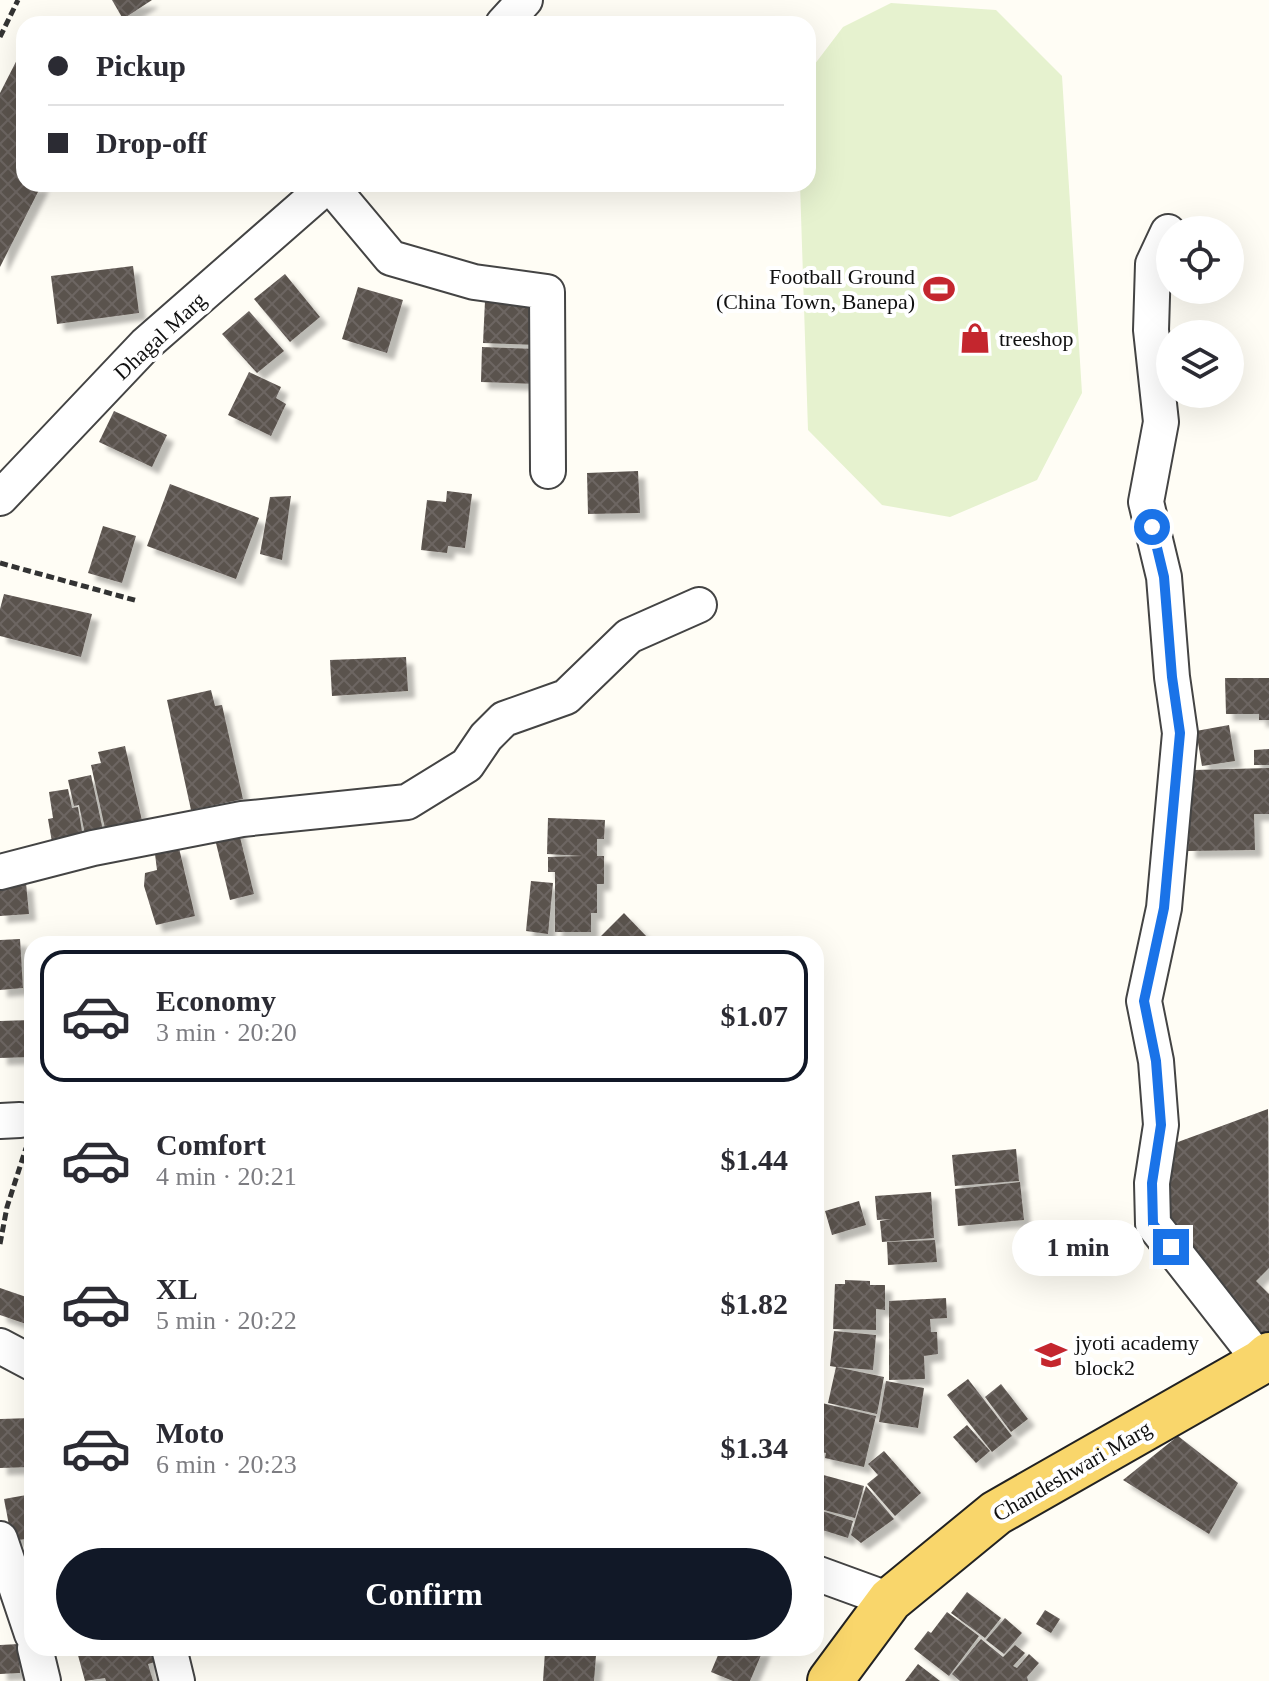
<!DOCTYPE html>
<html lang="en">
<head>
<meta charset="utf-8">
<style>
  :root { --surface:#fff; --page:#f2f2f3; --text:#2b2b33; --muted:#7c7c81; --line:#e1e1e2; --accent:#111827 }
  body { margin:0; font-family:"Times New Roman",serif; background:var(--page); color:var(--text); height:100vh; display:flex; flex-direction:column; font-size:30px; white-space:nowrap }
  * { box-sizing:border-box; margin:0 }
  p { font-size:26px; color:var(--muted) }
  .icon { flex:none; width:44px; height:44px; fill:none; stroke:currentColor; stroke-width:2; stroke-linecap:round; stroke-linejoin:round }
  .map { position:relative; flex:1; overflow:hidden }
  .panel { position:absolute; left:24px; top:936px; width:800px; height:720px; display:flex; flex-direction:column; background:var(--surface); border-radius:24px; box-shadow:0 8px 32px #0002 }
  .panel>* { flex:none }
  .hud { position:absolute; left:16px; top:16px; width:800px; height:176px; border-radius:24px; box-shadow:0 8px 32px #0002; display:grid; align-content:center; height:176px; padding:0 32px; background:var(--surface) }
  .buttons { position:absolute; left:1156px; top:216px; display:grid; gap:16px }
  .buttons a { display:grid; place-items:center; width:88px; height:88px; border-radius:50%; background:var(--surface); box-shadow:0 8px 32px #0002; font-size:40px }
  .end { position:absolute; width:36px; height:36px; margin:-18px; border:10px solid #1a73e8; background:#fff; box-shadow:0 0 0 4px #fff }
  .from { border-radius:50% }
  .bubble { position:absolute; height:56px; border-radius:28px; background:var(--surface); box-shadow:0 8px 32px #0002; font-size:26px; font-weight:700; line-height:56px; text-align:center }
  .hud b { display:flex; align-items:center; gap:28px; height:76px; font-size:30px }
  .hud b+b { border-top:2px solid var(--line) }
  .hud i { width:20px; height:20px; background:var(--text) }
  ul { padding:14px 0 0; list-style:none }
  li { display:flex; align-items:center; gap:24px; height:132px; margin:0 16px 12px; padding:0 16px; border:4px solid transparent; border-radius:24px }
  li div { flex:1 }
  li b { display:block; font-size:30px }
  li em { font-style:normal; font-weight:700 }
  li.current { border-color:var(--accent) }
  li>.icon { width:72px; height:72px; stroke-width:1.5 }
  .action { display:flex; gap:16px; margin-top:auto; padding:16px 32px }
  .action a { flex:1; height:92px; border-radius:48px; background:var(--accent); color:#fff; font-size:32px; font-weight:700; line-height:92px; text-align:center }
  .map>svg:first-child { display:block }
  .pitch { fill:#e6f2cf }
  .building { fill:url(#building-cross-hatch); filter:url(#shadow) }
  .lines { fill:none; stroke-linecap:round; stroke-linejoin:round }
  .minor-casing { stroke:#444; stroke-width:38 }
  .major-casing { stroke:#222; stroke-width:48 }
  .path { stroke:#333; stroke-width:5; stroke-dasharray:8 4; stroke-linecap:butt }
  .minor { stroke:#fff; stroke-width:34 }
  .major { stroke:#f9d66b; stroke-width:44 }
  .route { stroke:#1a73e8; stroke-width:10 }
  .labels { text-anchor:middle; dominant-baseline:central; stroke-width:8; stroke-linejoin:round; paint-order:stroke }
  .poi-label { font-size:22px; fill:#111; stroke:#fff; text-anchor:start }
  .street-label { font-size:22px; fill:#111; stroke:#fff }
</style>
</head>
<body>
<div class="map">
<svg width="1269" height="1681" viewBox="0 0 1269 1681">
  <defs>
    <pattern id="building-cross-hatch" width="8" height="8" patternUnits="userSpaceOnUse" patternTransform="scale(2)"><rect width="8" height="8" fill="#5a524d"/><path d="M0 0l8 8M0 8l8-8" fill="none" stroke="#6d6662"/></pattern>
    <filter id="shadow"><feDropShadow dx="7" dy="7" stdDeviation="2" flood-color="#0004"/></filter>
  </defs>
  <rect width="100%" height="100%" fill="#fffdf5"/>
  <polygon class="pitch" points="891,3 996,10 1062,76 1082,393 1037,480 950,517 882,505 808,430 800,184 808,184 808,73 843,27"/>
  <g class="building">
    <polygon points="112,0 152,0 123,19"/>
    <polygon points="39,17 54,24 35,24"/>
    <polygon points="24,46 24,184 42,184 0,267 0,93"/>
    <polygon points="133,266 139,313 57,324 51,276"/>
    <polygon points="285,274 320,317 290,342 254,299"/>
    <polygon points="358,287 403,300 387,353 342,339"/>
    <polygon points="485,301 541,306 539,345 483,343"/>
    <polygon points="249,311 284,351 257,373 222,334"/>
    <polygon points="482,347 538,349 538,384 481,382"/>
    <polygon points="249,372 281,387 276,398 286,404 271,436 228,415"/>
    <polygon points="114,411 167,435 152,467 99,442"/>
    <polygon points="638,471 640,513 588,514 587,473"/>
    <polygon points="170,484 259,518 236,579 147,546"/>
    <polygon points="447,491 472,494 465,548 448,546 447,553 421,550 427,500 446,502"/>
    <polygon points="291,496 282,560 260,554 270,497"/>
    <polygon points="103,526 136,536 122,583 88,573"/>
    <polygon points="4,594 92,614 81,657 0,636 0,609"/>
    <polygon points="406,657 408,691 332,696 330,660"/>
    <polygon points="1225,678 1269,678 1269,720 1259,720 1259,714 1226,714"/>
    <polygon points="211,690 215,706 222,705 243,799 191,810 167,700"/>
    <polygon points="1229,725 1235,761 1202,766 1196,731"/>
    <polygon points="125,746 143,825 106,833 91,765 101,763 98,752"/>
    <polygon points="1269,749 1269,765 1254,765 1254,750"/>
    <polygon points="1269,768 1269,814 1254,814 1255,850 1188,851 1194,770"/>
    <polygon points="91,775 104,835 86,839 79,805 74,806 68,780"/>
    <polygon points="68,789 72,808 78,807 84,843 53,848 48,819 53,818 49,792"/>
    <polygon points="548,818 605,820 604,839 597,839 597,856 604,856 604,884 597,884 597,913 591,913 591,932 555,932 555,872 548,872 548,857 583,856 547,854"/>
    <polygon points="236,821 254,894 230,900 212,827"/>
    <polygon points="179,848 195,916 156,925 144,886 145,873 157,870 155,854"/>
    <polygon points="531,881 553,883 548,934 526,931"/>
    <polygon points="26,883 29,914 0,916 0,885"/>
    <polygon points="624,913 648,938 642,944 593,944"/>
    <polygon points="20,939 23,988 0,990 0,940"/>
    <polygon points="32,1020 32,1057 0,1058 0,1021"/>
    <polygon points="1268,1109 1269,1268 1256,1281 1269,1294 1269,1340 1254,1353 1164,1227 1167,1146"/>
    <polygon points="1016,1149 1019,1181 955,1186 952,1155"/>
    <polygon points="1020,1182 1024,1220 958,1226 955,1189"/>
    <polygon points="931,1192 934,1238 882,1242 880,1221 891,1219 877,1220 875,1196"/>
    <polygon points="859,1201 866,1225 832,1235 825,1211"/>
    <polygon points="935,1240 937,1262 888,1265 887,1242"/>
    <polygon points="845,1280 870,1281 870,1285 885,1285 885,1310 876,1309 876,1330 833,1329 835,1284 845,1284"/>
    <polygon points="0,1288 32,1299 32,1326 0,1315"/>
    <polygon points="946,1298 947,1318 930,1319 931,1332 937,1332 938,1354 924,1356 925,1379 889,1380 889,1301"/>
    <polygon points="834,1331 876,1335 873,1370 836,1367 884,1377 877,1414 828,1403 836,1367 830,1366"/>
    <polygon points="968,1379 1012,1436 992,1452 947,1395"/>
    <polygon points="886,1381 924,1388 918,1428 879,1422"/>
    <polygon points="1001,1384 1028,1419 1011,1432 985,1397"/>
    <polygon points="822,1403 876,1416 864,1467 825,1458 826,1453 816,1451 816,1429"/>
    <polygon points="32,1418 32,1467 0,1468 0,1419"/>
    <polygon points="967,1425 990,1451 976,1463 953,1437"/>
    <polygon points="1178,1436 1238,1483 1209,1534 1123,1480"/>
    <polygon points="884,1451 921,1493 895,1516 867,1484 878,1475 868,1464"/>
    <polygon points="816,1473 864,1486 855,1518 816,1508"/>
    <polygon points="866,1486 894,1519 861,1543 851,1535"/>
    <polygon points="32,1494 32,1538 12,1541 4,1499"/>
    <polygon points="816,1509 853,1521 848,1538 816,1528"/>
    <polygon points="967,1592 1001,1618 985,1638 951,1613"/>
    <polygon points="1045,1610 1060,1619 1051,1633 1036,1624"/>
    <polygon points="947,1612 979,1636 949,1676 914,1649 928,1631 931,1633"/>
    <polygon points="1005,1618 1022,1633 1004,1654 986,1640"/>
    <polygon points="981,1639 1003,1657 1015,1645 1025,1653 1013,1666 1017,1668 1029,1654 1039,1663 1027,1677 1028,1681 960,1681 952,1674"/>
    <polygon points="19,1644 20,1673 0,1674 0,1645"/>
    <polygon points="76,1648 159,1648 162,1660 148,1664 153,1681 106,1681 105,1678 85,1681"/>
    <polygon points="721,1648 764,1648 750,1681 733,1681 711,1672"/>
    <polygon points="545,1652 596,1655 594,1681 543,1681"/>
    <polygon points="918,1664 940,1681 905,1681"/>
  </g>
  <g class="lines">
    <defs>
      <g id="minor">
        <polyline points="503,24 525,0"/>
        <polyline points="329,184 391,258 474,282 547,292 548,471"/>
        <polyline points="1168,232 1153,264 1151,330 1161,422 1146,502 1164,577 1172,677 1180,733 1164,908 1144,1001 1156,1061 1161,1125 1152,1183 1153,1224 1261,1362"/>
        <polyline points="0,498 146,344 329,184"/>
        <polyline points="0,872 93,848 242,819 407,802 467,765 486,737 504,719 566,697 629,636 699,605"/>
        <polyline points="0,1121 20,1120"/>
        <polyline points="0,1346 32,1363"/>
        <polyline points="0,1539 32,1634"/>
        <polyline points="816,1573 890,1600"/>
        <polyline points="35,1648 43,1681"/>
        <polyline points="169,1648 177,1681"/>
      </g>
      <polyline id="major" points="830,1681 890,1600 996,1513 1261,1362 1269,1355"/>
    </defs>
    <use href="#minor" class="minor-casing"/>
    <use href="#major" class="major-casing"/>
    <g class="path">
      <polyline points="0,37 18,0"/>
      <polyline points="0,563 138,601"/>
      <polyline points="0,1244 7,1207 26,1148"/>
      <polyline points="816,1345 816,1391"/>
    </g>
    <use href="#minor" class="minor"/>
    <use href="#major" class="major"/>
  </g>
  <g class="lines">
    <polyline class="route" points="1152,527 1164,577 1172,677 1180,733 1164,908 1144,1001 1156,1061 1161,1125 1152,1183 1153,1224 1171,1247"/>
  </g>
  <defs>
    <symbol id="stadium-bare" viewBox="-9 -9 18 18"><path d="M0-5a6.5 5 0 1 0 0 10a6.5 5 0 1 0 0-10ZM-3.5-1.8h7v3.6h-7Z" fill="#c4262e" stroke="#fff" stroke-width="2.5" paint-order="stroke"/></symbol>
    <symbol id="shop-bare" viewBox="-9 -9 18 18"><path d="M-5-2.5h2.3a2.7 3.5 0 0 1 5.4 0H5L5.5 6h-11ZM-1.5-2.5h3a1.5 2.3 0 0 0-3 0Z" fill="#c4262e" stroke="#fff" stroke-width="2.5" paint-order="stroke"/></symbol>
    <symbol id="school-bare" viewBox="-9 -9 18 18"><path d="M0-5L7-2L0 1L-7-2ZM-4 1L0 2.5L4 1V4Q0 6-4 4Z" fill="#c4262e" stroke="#fff" stroke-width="2.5" paint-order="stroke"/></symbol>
  </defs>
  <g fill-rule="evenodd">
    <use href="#stadium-bare" x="917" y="267" width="44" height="44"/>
    <use href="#shop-bare" x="953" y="316" width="44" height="44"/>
    <use href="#school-bare" x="1029" y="1333" width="44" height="44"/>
  </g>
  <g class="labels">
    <g class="poi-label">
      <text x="915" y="276" text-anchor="end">Football Ground<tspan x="915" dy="25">(China Town, Banepa)</tspan></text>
      <text x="999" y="338">treeshop</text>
      <text x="1075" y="1342">jyoti academy<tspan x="1075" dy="25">block2</tspan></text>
    </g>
    <g class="street-label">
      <text transform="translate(160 336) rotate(-43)">Dhagal Marg</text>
      <text transform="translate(1072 1471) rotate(-30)">Chandeshwari Marg</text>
    </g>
  </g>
</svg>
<div class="buttons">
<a><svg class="icon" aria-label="locate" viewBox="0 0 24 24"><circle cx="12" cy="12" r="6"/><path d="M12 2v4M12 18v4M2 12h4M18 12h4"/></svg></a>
<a><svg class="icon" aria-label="layers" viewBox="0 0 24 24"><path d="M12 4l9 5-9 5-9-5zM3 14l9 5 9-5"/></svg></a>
</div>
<i class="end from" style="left:1152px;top:527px"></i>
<i class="end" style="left:1171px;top:1247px"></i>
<div class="bubble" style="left:1012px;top:1220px;width:132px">1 min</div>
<div class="hud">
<b><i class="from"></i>Pickup</b>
<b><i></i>Drop-off</b>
</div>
<section class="panel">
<ul>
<li class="current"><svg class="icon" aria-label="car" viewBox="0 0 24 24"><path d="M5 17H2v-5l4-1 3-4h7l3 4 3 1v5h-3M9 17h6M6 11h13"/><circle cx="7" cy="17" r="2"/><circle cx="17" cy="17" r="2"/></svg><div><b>Economy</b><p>3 min · 20:20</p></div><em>$1.07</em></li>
<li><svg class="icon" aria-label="car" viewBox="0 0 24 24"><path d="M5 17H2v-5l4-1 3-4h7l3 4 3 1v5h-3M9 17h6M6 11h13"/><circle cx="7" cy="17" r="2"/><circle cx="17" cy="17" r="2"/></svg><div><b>Comfort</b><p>4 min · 20:21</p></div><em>$1.44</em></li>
<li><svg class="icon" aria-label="car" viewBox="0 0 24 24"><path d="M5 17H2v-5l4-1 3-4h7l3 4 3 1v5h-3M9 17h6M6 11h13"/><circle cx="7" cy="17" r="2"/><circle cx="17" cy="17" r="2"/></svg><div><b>XL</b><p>5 min · 20:22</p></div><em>$1.82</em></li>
<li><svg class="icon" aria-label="car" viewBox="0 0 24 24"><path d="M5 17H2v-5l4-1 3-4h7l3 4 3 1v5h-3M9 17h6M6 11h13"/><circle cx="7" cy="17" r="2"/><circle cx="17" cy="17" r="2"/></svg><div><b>Moto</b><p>6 min · 20:23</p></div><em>$1.34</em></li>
</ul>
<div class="action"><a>Confirm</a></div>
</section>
</div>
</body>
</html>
